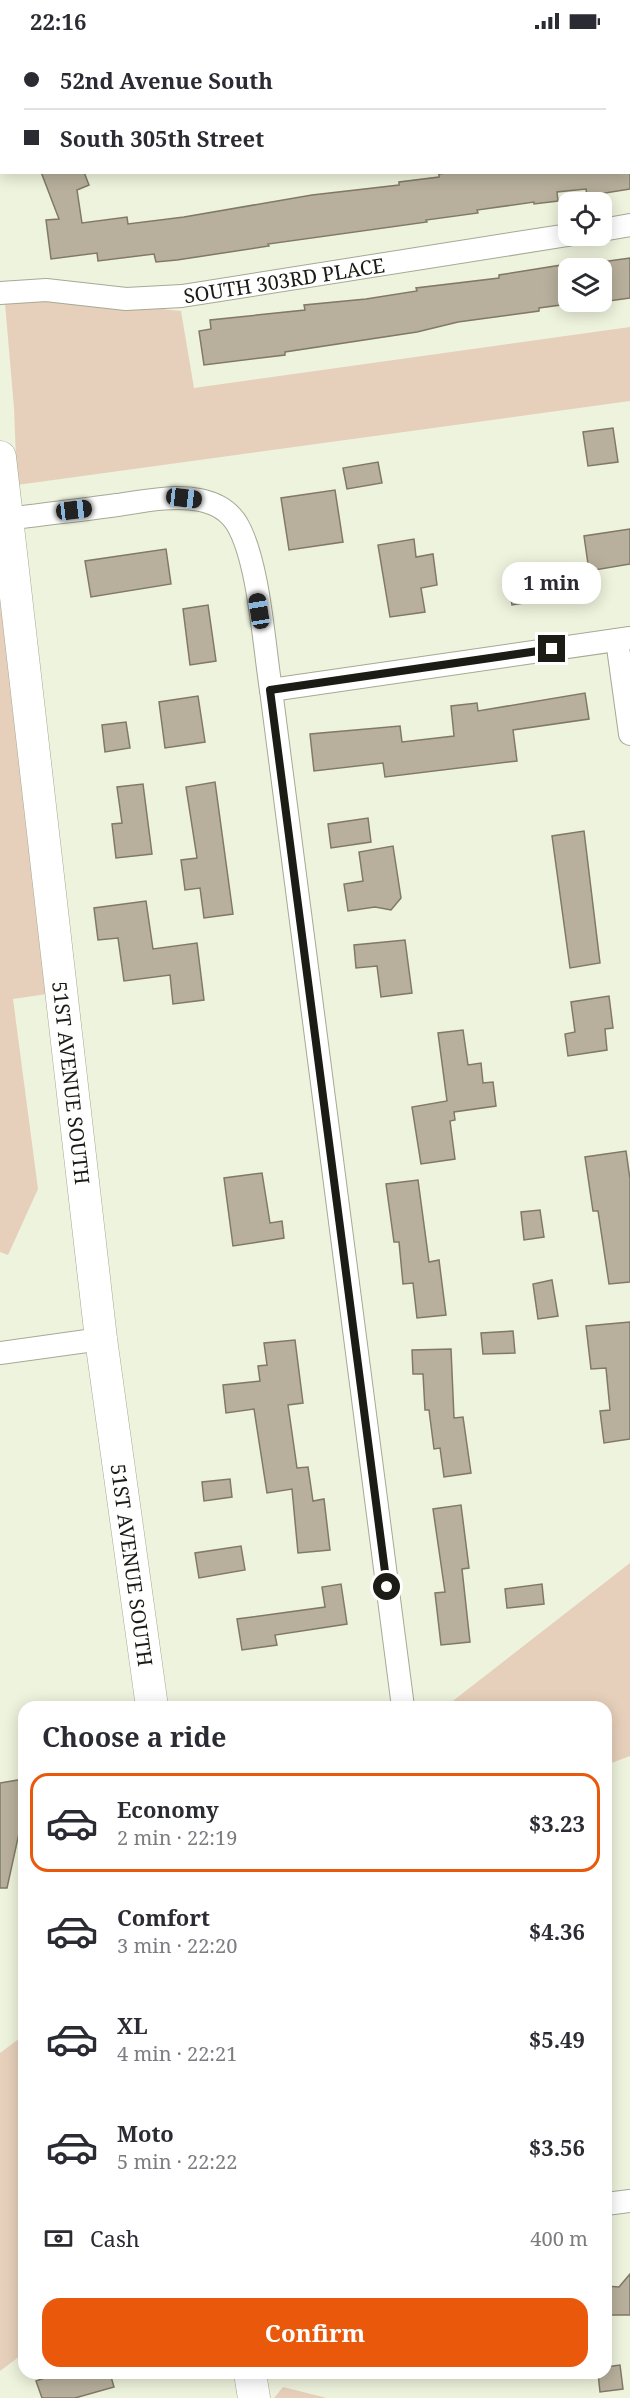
<!DOCTYPE html>
<html lang="en">
<head>
<meta charset="utf-8">
<style>
  :root { --surface:#fff; --page:#f7f7f7; --text:#2b2b33; --muted:#7c7c81; --line:#e1e1e2; --accent:#ea580c }
  body { margin:0; font-family:"Noto Serif",serif; background:var(--page); color:var(--text); height:100vh; display:flex; flex-direction:column; font-size:22px; white-space:nowrap }
  * { box-sizing:border-box; margin:0 }
  p { font-size:20px; color:var(--muted) }
  .icon { flex:none; width:33px; height:33px; fill:none; stroke:currentColor; stroke-width:2; stroke-linecap:round; stroke-linejoin:round }
  .map { position:relative; flex:1; overflow:hidden }
  .panel { position:absolute; left:18px; top:1659px; width:594px; height:678px; display:flex; flex-direction:column; background:var(--surface); border-radius:18px; box-shadow:0 3px 15px #0003 }
  .panel>* { flex:none }
  .banner { position:absolute; left:0px; top:0px; width:630px; height:132px; box-shadow:0 3px 15px #0003; display:grid; align-content:center; height:132px; padding:0 24px; background:var(--surface) }
  .buttons { position:absolute; left:558px; top:150px; display:grid; gap:12px }
  .buttons a { display:grid; place-items:center; width:54px; height:54px; border-radius:12px; background:var(--surface); box-shadow:0 3px 15px #0003; font-size:30px }
  .end { position:absolute; width:27px; height:27px; margin:-14px; border:8px solid #1b1c15; background:#fff; box-shadow:0 0 0 3px #fff }
  .from { border-radius:50% }
  .bubble { position:absolute; height:42px; border-radius:18px; background:var(--surface); box-shadow:0 3px 15px #0003; font-size:20px; font-weight:700; line-height:42px; text-align:center }
  .car { position:absolute; width:18px; height:36px; margin:-18px -9px; border-radius:8px; box-shadow:0 0 4px 2px #0007; background:linear-gradient(#222 24%,#8ab4d8 0 40%,#222 0 76%,#8ab4d8 0 86%,#222 0) }
  .banner b { display:flex; align-items:center; gap:21px; height:57px; font-size:22px }
  .banner b+b { border-top:2px solid var(--line) }
  .banner i { width:15px; height:15px; background:var(--text) }
  ul { padding:0; list-style:none }
  li { display:flex; align-items:center; gap:18px; height:99px; margin:0 12px 9px; padding:0 12px; border:3px solid transparent; border-radius:18px }
  li div { flex:1 }
  li b { display:block; font-size:22px }
  li em { font-style:normal; font-weight:700 }
  li.current { border-color:var(--accent) }
  li>.icon { width:54px; height:54px; stroke-width:1.5 }
  h2 { padding:0 24px; font-size:27px; line-height:72px }
  .pay { display:flex; align-items:center; gap:15px; height:66px; padding:0 24px; font-size:22px }
  .pay p { margin-inline-start:auto }
  .primary-button { display:flex; gap:12px; margin-top:auto; padding:12px 24px }
  .primary-button a { flex:1; height:69px; border-radius:18px; background:var(--accent); color:#fff; font-size:24px; font-weight:700; line-height:69px; text-align:center }
  .status { display:flex; justify-content:space-between; align-items:center; height:42px; padding:0 30px; background:var(--surface); direction:ltr }
  .status svg { height:16px; fill:currentColor }
  .map>svg:first-child { display:block }
  .green { fill:#e7d0bb }
  .building { fill:#b8b09c; stroke:#807966; stroke-width:1.5 }
  .lines { fill:none; stroke-linecap:round; stroke-linejoin:round }
  .street-casing { stroke:#a5a995; stroke-width:24 }
  .secondary-casing { stroke:#a5a995; stroke-width:33 }
  .street { stroke:#fff; stroke-width:22 }
  .secondary { stroke:#fff; stroke-width:32 }
  .route { stroke:#1b1c15; stroke-width:8 }
  .labels { text-anchor:middle; dominant-baseline:central; stroke-width:5; stroke-linejoin:round; paint-order:stroke }
  .street-label { font-size:20px; fill:#1b1c15; stroke:#eef3dd }
</style>
</head>
<body>
<div class="status"><b>22:16</b><svg viewBox="0 0 49 12"><path d="M0 12V9h3v3zM5 12V6h3v6zM10 12V3h3v9zM15 12V0h3v12zM26 1h20v11H26zM47 4h2v5h-2z"/></svg></div>
<div class="map">
<svg width="630" height="2356" viewBox="0 0 630 2356">
  <rect width="100%" height="100%" fill="#eef3dd"/>
  <g class="green">
    <polygon points="4,250 181,269 194,346 630,285 630,359 17,443 14,366"/>
    <polygon points="0,452 61,950 13,957 38,1147 8,1213 0,1210"/>
    <polygon points="630,1521 630,1714 606,1723 606,1665 445,1665"/>
    <polygon points="24,1993 24,2311 0,2329 0,2011"/>
    <polygon points="283,2345 327,2356 274,2356"/>
  </g>
  <g class="building">
    <polygon points="41,130 84,130 89,143 77,148 82,181 127,175 128,182 184,175 312,153 399,143 399,140 439,135 439,132 451,130 630,130 630,147 587,154 586,147 557,150 558,159 534,162 534,160 477,168 478,171 426,178 427,180 268,202 269,204 177,218 156,220 154,212 98,219 97,211 51,217 46,178 59,177"/>
    <polygon points="630,216 630,256 602,260 602,220"/>
    <polygon points="568,222 568,262 539,266 539,269 458,280 417,290 285,310 285,313 204,323 199,289 211,287 210,278 305,268 304,263 366,257 417,249 416,246 499,236 499,233"/>
    <polygon points="613,386 618,420 588,424 583,390"/>
    <polygon points="378,420 382,441 347,447 343,426"/>
    <polygon points="335,448 343,500 289,508 281,456"/>
    <polygon points="630,487 630,522 589,529 584,494"/>
    <polygon points="414,497 416,515 433,512 437,543 421,546 425,570 390,575 378,503"/>
    <polygon points="166,507 171,542 91,555 85,519"/>
    <polygon points="571,527 574,553 512,563 508,537"/>
    <polygon points="208,563 216,619 190,623 183,567"/>
    <polygon points="585,651 589,677 513,688 517,719 385,735 383,721 314,729 310,692 400,684 402,700 454,694 451,664 477,661 478,669"/>
    <polygon points="198,654 205,700 165,706 159,660"/>
    <polygon points="126,680 130,706 105,710 102,683"/>
    <polygon points="215,740 233,872 204,876 200,846 185,848 181,818 197,816 186,745"/>
    <polygon points="143,742 152,812 116,816 112,782 122,781 117,745"/>
    <polygon points="368,776 371,800 331,806 328,782"/>
    <polygon points="584,789 600,921 570,926 552,794"/>
    <polygon points="393,804 401,856 391,868 375,865 348,869 344,842 363,839 359,810"/>
    <polygon points="146,859 153,907 197,901 204,958 173,962 170,933 124,939 118,896 98,898 94,866"/>
    <polygon points="405,898 412,951 381,955 377,924 356,926 354,903"/>
    <polygon points="609,954 613,986 605,987 607,1008 568,1014 565,992 575,990 571,960"/>
    <polygon points="463,988 468,1023 481,1021 483,1041 493,1040 496,1064 454,1070 455,1078 450,1079 455,1117 421,1122 412,1065 447,1059 438,991"/>
    <polygon points="626,1109 630,1137 630,1240 609,1242 598,1169 593,1169 585,1115"/>
    <polygon points="262,1131 270,1181 282,1179 284,1196 233,1204 224,1136"/>
    <polygon points="418,1138 429,1220 439,1218 446,1273 417,1276 413,1241 403,1242 399,1200 394,1200 386,1142"/>
    <polygon points="540,1168 544,1195 524,1198 521,1170"/>
    <polygon points="552,1238 558,1274 538,1277 533,1242"/>
    <polygon points="630,1280 630,1397 604,1401 600,1369 610,1368 606,1326 591,1327 586,1284"/>
    <polygon points="513,1289 515,1311 483,1312 481,1291"/>
    <polygon points="295,1298 303,1361 288,1363 297,1426 308,1425 313,1459 324,1457 330,1508 298,1511 292,1447 267,1451 254,1367 226,1371 223,1343 260,1339 258,1324 267,1323 264,1301"/>
    <polygon points="451,1307 454,1376 463,1375 471,1431 444,1435 440,1406 434,1407 429,1368 425,1368 423,1332 413,1332 412,1308"/>
    <polygon points="230,1437 232,1455 204,1459 202,1440"/>
    <polygon points="461,1463 469,1526 462,1527 470,1600 441,1603 435,1551 445,1550 433,1467"/>
    <polygon points="241,1504 245,1528 199,1536 195,1511"/>
    <polygon points="341,1542 347,1582 275,1593 277,1603 242,1608 237,1577 325,1565 322,1545"/>
    <polygon points="542,1542 544,1562 507,1566 505,1547"/>
    <polygon points="24,1737 24,1781 21,1782 7,1846 0,1846 0,1741"/>
    <polygon points="630,2232 630,2273 606,2273 606,2244 619,2245"/>
    <polygon points="620,2323 623,2347 600,2350 598,2331 606,2331 606,2325"/>
    <polygon points="59,2331 110,2331 114,2345 75,2356 42,2356 36,2339"/>
  </g>
  <g class="lines">
    <defs>
      <g id="street">
        <polyline points="197,0 197,2"/>
        <polyline points="245,0 245,2"/>
        <polyline points="602,188 630,183"/>
        <path id="s1" d="M0 251 46 248 126 257 182 254 568 193"/>
        <path d="M8 477C45 472 81 468 117 463 144 459 173 453 200 458 215 461 229 469 237 482 259 519 264 604 271 648L403 1665"/>
        <polyline points="617,598 630,692"/>
        <polyline points="271,648 630,596"/>
        <polyline points="0,1311 101,1297"/>
        <polyline points="606,2162 630,2159"/>
      </g>
      <g id="secondary">
        <path id="s2" d="M0 415 101 1297 152 1665"/>
        <polyline points="250,2331 254,2356"/>
      </g>
    </defs>
    <use href="#street" class="street-casing"/>
    <use href="#secondary" class="secondary-casing"/>
    <use href="#street" class="street"/>
    <use href="#secondary" class="secondary"/>
  </g>
  <g class="lines">
    <polyline class="route" points="387,1545 270,648 552,607"/>
  </g>
  <g class="labels">
    <g class="street-label">
      <text stroke="none"><textPath href="#s1" startOffset="286">SOUTH 303RD PLACE</textPath></text>
      <text stroke="none"><textPath href="#s2" startOffset="630">51ST AVENUE SOUTH</textPath></text>
      <text stroke="none"><textPath href="#s2" startOffset="1116">51ST AVENUE SOUTH</textPath></text>
    </g>
  </g>
</svg>
<div class="buttons">
<a><svg class="icon" aria-label="locate" viewBox="0 0 24 24"><circle cx="12" cy="12" r="6"/><path d="M12 2v4M12 18v4M2 12h4M18 12h4"/></svg></a>
<a><svg class="icon" aria-label="layers" viewBox="0 0 24 24"><path d="M12 4l9 5-9 5-9-5zM3 14l9 5 9-5"/></svg></a>
</div>
<i class="end from" style="left:387px;top:1545px"></i>
<i class="end" style="left:552px;top:607px"></i>
<div class="bubble" style="left:502px;top:520px;width:99px">1 min</div>
<i class="car" style="left:184px;top:456px;rotate:97deg"></i>
<i class="car" style="left:74px;top:468px;rotate:83deg"></i>
<i class="car" style="left:259px;top:569px;rotate:351deg"></i>
<div class="banner">
<b><i class="from"></i>52nd Avenue South</b>
<b><i></i>South 305th Street</b>
</div>
<section class="panel">
<h2>Choose a ride</h2>
<ul>
<li class="current"><svg class="icon" aria-label="car" viewBox="0 0 24 24"><path d="M5 17H2v-5l4-1 3-4h7l3 4 3 1v5h-3M9 17h6M6 11h13"/><circle cx="7" cy="17" r="2"/><circle cx="17" cy="17" r="2"/></svg><div><b>Economy</b><p>2 min · 22:19</p></div><em>$3.23</em></li>
<li><svg class="icon" aria-label="car" viewBox="0 0 24 24"><path d="M5 17H2v-5l4-1 3-4h7l3 4 3 1v5h-3M9 17h6M6 11h13"/><circle cx="7" cy="17" r="2"/><circle cx="17" cy="17" r="2"/></svg><div><b>Comfort</b><p>3 min · 22:20</p></div><em>$4.36</em></li>
<li><svg class="icon" aria-label="car" viewBox="0 0 24 24"><path d="M5 17H2v-5l4-1 3-4h7l3 4 3 1v5h-3M9 17h6M6 11h13"/><circle cx="7" cy="17" r="2"/><circle cx="17" cy="17" r="2"/></svg><div><b>XL</b><p>4 min · 22:21</p></div><em>$5.49</em></li>
<li><svg class="icon" aria-label="car" viewBox="0 0 24 24"><path d="M5 17H2v-5l4-1 3-4h7l3 4 3 1v5h-3M9 17h6M6 11h13"/><circle cx="7" cy="17" r="2"/><circle cx="17" cy="17" r="2"/></svg><div><b>Moto</b><p>5 min · 22:22</p></div><em>$3.56</em></li>
</ul>
<div class="pay"><svg class="icon" aria-label="cash" viewBox="0 0 24 24"><path d="M3 7h18v10H3z"/><circle cx="12" cy="12" r="2"/></svg>Cash<p>400 m</p></div>
<div class="primary-button"><a>Confirm</a></div>
</section>
</div>
</body>
</html>
